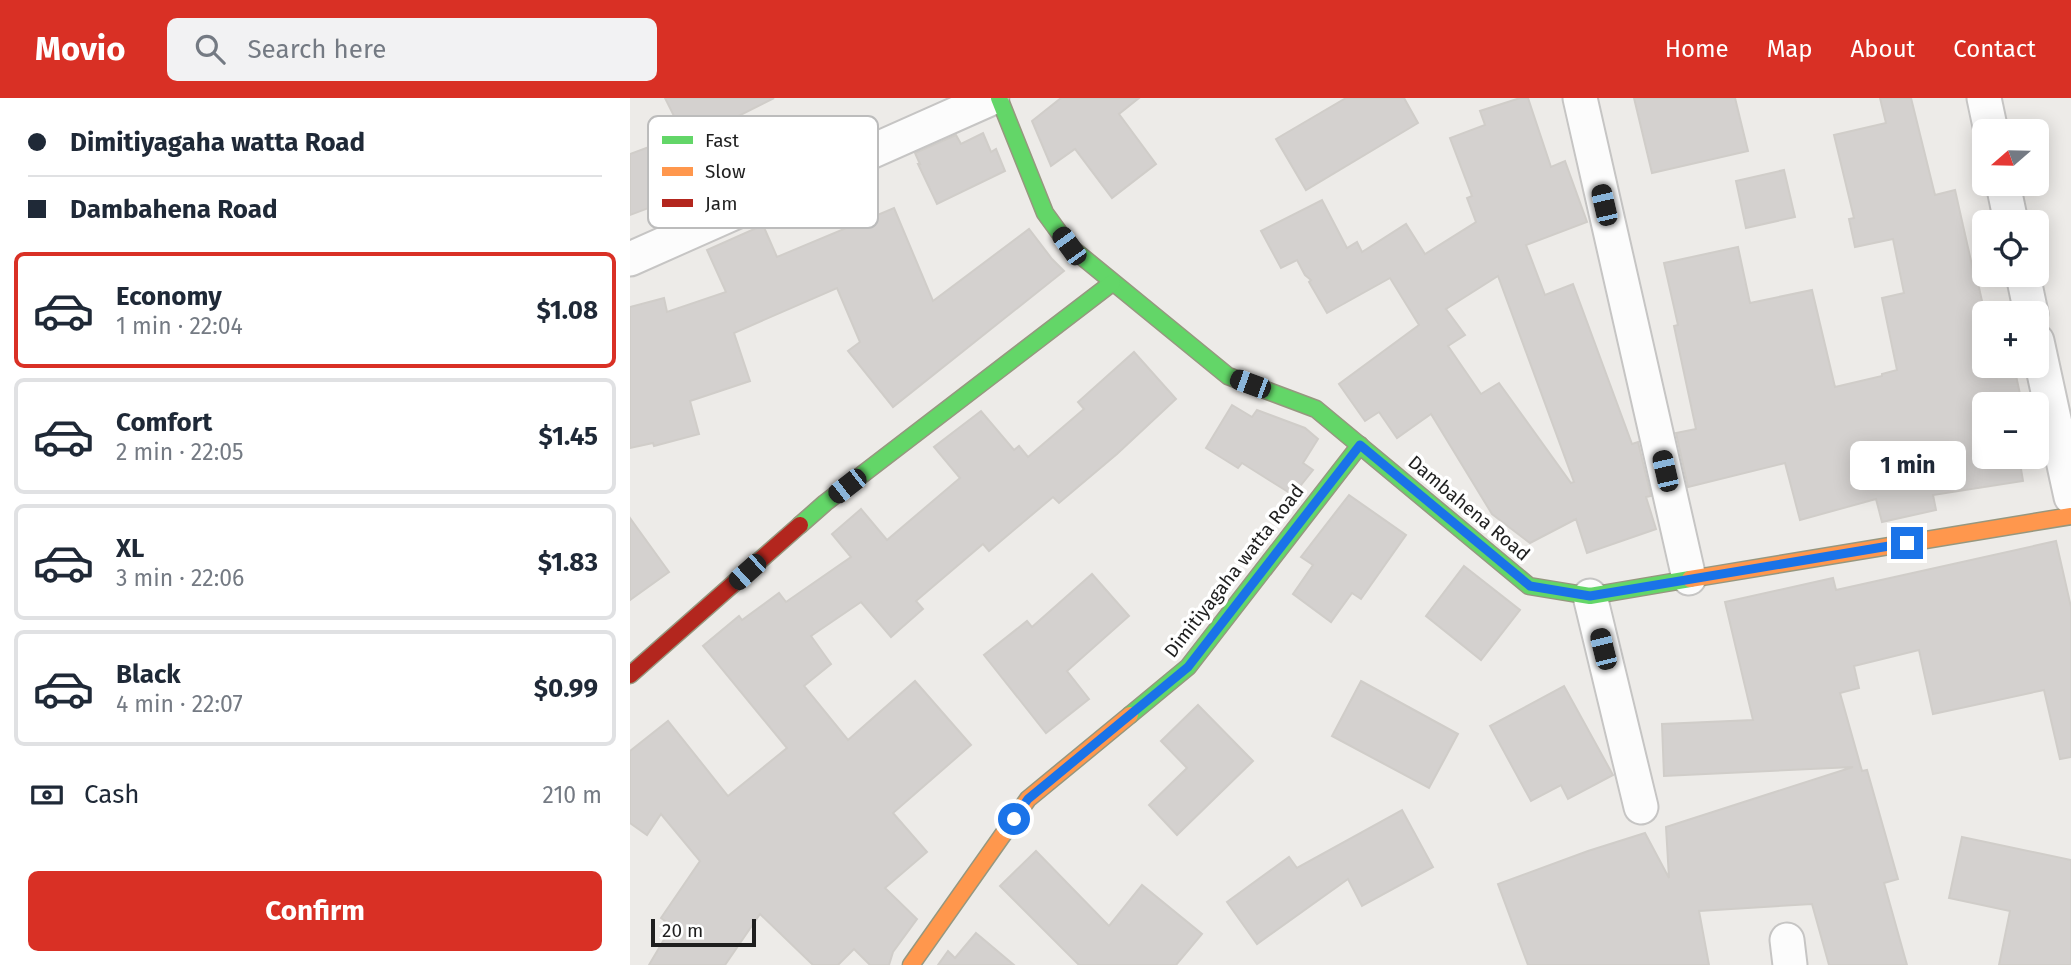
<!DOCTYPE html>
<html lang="en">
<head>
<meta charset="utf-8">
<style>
  :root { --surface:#fff; --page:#f2f2f3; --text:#1f2937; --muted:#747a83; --line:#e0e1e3; --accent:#d93025 }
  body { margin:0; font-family:"Fira Sans",sans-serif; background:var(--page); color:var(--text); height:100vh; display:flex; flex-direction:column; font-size:26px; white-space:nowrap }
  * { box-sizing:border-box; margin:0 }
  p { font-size:23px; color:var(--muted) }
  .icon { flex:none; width:38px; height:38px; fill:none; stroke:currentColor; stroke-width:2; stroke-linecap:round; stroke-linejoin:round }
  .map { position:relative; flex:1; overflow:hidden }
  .panel { display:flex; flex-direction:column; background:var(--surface); width:630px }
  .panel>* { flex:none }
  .guide { display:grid; align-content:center; height:154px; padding:0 28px; background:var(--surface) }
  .needle { width:46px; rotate:250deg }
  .controls { position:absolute; left:1342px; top:21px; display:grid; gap:14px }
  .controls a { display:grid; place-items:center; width:77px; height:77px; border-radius:10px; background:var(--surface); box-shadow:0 4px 18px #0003; font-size:35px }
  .scale { position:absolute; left:21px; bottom:18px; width:105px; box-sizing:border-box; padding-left:7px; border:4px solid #1f1f1f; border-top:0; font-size:19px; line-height:24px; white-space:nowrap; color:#1f1f1f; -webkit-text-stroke:5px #fff; paint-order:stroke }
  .end { position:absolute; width:32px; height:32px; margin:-16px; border:9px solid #1a73e8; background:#fff; box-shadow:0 0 0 4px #fff }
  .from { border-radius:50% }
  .bubble { position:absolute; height:49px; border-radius:10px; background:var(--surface); box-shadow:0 4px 18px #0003; font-size:23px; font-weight:700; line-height:49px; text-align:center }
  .car { position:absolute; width:21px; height:42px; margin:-21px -10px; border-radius:9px; box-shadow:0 0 5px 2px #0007; background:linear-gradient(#222 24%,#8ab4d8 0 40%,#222 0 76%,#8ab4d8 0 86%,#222 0) }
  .guide b { display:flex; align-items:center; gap:24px; height:66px; font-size:26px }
  .guide b+b { border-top:2px solid var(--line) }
  .guide i { width:18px; height:18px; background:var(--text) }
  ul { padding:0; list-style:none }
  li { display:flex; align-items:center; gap:21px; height:116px; margin:0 14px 10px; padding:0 14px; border:4px solid var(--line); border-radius:10px }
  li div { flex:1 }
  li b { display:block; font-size:26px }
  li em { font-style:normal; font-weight:700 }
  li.selected { border-color:var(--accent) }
  li>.icon { width:63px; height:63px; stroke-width:1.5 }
  .pay { display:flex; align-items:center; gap:18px; height:77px; padding:0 28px; font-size:26px }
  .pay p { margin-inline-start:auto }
  .button { display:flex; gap:14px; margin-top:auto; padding:14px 28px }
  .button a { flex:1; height:80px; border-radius:10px; background:var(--accent); color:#fff; font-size:28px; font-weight:700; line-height:80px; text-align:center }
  header { display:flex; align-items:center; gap:42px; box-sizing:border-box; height:98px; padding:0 35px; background:var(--accent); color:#fff }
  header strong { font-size:33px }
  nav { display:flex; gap:38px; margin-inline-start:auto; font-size:24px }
  .search { width:490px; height:63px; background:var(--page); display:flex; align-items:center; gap:18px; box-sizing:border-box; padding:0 24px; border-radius:10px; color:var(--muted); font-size:26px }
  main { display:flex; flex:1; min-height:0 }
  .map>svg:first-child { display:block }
  .building { fill:#d4d1cf; stroke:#d0cdc9; stroke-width:2; fill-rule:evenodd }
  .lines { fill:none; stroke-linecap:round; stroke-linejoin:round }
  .street-casing { stroke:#c6c5c4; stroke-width:37 }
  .fast-casing { stroke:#96977f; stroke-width:19 }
  .slow-casing { stroke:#96977f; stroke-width:19 }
  .jam-casing { stroke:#96977f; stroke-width:19 }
  .street { stroke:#fcfcfc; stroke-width:33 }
  .fast { stroke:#63d668; stroke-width:16 }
  .slow { stroke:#ff974d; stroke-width:16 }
  .jam { stroke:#b3261e; stroke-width:16 }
  .route { stroke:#1a73e8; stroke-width:9 }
  .labels { text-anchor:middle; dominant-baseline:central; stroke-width:7; stroke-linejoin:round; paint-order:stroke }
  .street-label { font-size:19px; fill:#1f1f1f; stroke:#fff }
  .key { fill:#fff; stroke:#bcbcbc; stroke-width:2 }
  .key-label { font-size:19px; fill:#1f1f1f }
</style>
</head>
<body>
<header>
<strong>Movio</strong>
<div class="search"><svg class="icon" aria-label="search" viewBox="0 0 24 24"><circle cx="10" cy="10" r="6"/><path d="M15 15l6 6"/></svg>Search here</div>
<nav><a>Home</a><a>Map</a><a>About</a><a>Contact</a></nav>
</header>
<main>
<section class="panel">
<div class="guide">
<b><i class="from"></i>Dimitiyagaha watta Road</b>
<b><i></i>Dambahena Road</b>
</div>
<ul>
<li class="selected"><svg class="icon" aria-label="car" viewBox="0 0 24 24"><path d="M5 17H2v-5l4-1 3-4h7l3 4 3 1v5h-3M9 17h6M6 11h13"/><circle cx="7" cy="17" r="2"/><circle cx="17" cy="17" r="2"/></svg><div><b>Economy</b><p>1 min · 22:04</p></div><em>$1.08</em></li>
<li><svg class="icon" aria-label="car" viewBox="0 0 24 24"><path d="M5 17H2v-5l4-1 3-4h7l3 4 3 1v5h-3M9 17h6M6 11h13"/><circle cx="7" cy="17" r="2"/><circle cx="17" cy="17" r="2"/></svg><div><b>Comfort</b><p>2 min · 22:05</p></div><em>$1.45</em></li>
<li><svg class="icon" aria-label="car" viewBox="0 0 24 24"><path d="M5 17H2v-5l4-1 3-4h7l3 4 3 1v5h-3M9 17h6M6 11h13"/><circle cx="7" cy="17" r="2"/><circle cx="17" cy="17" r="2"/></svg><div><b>XL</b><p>3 min · 22:06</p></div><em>$1.83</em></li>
<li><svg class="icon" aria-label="car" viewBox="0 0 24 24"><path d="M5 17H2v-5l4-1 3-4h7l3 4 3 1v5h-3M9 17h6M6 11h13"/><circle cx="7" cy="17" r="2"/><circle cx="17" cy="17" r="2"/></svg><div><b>Black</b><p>4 min · 22:07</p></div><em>$0.99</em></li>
</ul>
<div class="pay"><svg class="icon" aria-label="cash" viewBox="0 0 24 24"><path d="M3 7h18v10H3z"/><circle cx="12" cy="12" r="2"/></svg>Cash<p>210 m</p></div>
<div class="button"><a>Confirm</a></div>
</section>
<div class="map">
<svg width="1441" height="867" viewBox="0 0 1441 867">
  <rect width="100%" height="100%" fill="#edebe8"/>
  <g class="building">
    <polygon points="35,0 144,0 57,44"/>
    <polygon points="431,0 509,0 489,16 526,66 482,100 445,51 421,68 402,23"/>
    <polygon points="716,0 774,0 788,25 676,92 646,41"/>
    <path d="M890 0H898L921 69 935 63 957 124 896 147 915 197 943 186 1002 346 1008 344 1021 398 1016 399 1026 431 957 455 946 421 900 445 862 416 801 316 767 340 749 314 735 323 709 286 789 227 760 180 697 215 679 184 681 182 675 177 667 162 651 170 631 133 692 102 717 150 727 144 732 154 776 126 795 156 846 124 837 100 842 98 820 40 855 27 850 13ZM868 178 944 384 941 385 869 285 851 296 818 248 835 237 816 211Z"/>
    <polygon points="1004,0 1105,0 1118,53 1022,75"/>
    <polygon points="1250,0 1281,0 1305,97 1325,92 1346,185 1348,185 1354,212 1354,268 1384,268 1391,301 1354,306 1354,359 1389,359 1393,383 1303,397 1306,412 1252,424 1246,401 1170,422 1155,365 1058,389 1046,335 1066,331 1044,228 1048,227 1034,165 1108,149 1120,205 1182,192 1205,289 1252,278 1252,276 1267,272 1252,200 1274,195 1263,141 1225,149 1219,121 1224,120 1204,37 1256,25"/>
    <polygon points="353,35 361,54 366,51 375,73 307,106 288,66 290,66 285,55 326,37 331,46"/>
    <polygon points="43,40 64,93 0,117 0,56"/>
    <polygon points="1154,72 1165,119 1116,130 1106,83"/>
    <polygon points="264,110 303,203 399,131 422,161 434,173 263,309 218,253 230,244 207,190 104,235 120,283 60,303 69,336 24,348 23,345 0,350 0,209 34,200 37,214 96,194 77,152 133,127 147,159"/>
    <polygon points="504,254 546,301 487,356 429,405 423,399 359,453 353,446 286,503 293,511 261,539 231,504 181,538 201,566 174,588 218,642 285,583 341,647 263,715 297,754 255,790 287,821 263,854 259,867 240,867 224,851 208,867 183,867 130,816 95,867 19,867 42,828 31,820 70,763 31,716 17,737 0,725 0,653 38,623 98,698 157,650 73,548 109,518 112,522 149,495 156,504 221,459 202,436 231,411 257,442 330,380 304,349 351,313 384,352 389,348 398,359 454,311 448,304"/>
    <polygon points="602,307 622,319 627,312 675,330 688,341 673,365 683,372 663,397 612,365 608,370 576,350"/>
    <polygon points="719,397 776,437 731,501 722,495 701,524 663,496 683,467 671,459"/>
    <polygon points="0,420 39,474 0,502"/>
    <polygon points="1426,443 1441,509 1441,659 1430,661 1414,592 1303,616 1289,552 1224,568 1229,590 1210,595 1232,673 1237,672 1268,781 1254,785 1277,867 1199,867 1182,806 1069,813 1079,867 898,867 868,786 958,753 1015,735 1039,780 1036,729 1223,669 1034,678 1032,626 1123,622 1095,504 1203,480 1206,492"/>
    <polygon points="834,468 890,512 851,562 796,518"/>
    <polygon points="462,476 499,518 437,573 459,601 416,635 354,557 397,523 402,529"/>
    <polygon points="731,583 828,636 799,690 702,638"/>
    <polygon points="934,588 983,677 938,701 931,687 901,703 860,628"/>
    <polygon points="568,607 623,663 547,737 519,707 557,670 531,643"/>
    <polygon points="772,712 803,769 732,808 718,781 627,846 597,804 659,759 667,770"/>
    <polygon points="1332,739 1441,762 1441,867 1369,867 1380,813 1319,800"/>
    <polygon points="406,753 479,828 512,787 572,836 546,867 449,867 370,788"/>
    <polygon points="346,835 384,867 308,867 318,853 325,860"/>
  </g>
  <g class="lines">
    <defs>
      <g id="street">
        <polyline points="950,0 1059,480"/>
        <polyline points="1354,0 1361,33"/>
        <polyline points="1373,86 1381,124"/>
        <polyline points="0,161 362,0"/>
        <polyline points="1393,177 1401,215"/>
        <polyline points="1407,243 1441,399"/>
        <polyline points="960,498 1011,709"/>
        <polyline points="1157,842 1160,867"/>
      </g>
      <g id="fast">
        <polyline points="369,0 415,115 439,148 598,278 686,311 899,488 960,498 1060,481"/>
        <polyline points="170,427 195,405 482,185"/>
        <polyline points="500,617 558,569 730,347"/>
      </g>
      <g id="slow">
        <polyline points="1060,481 1441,418"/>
        <polyline points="281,867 398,701 500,617"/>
      </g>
      <polyline id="jam" points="0,577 170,427"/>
    </defs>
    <use href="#street" class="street-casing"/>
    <use href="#fast" class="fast-casing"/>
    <use href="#slow" class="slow-casing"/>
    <use href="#jam" class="jam-casing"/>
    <use href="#street" class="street"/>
    <use href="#fast" class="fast"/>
    <use href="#slow" class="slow"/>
    <use href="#jam" class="jam"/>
  </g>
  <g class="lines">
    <polyline class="route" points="384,721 398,701 558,569 730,347 900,488 960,498 1277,445"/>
  </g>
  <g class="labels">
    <g class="street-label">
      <text transform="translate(839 410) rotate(40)">Dambahena Road</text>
      <text transform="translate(604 473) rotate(-52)">Dimitiyagaha watta Road</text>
    </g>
  </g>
  <rect x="18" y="18" width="230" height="112" rx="10" class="key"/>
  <rect x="32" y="38" width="31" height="8" fill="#63d668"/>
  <rect x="32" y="69" width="31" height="9" fill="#ff974d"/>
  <rect x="32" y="101" width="31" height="8" fill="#b3261e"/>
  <g class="key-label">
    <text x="75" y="49">Fast</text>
    <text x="75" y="80">Slow</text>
    <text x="75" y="112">Jam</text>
  </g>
</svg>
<div class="controls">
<a><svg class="needle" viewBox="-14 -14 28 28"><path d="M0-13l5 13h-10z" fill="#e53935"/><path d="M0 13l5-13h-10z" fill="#747a83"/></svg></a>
<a><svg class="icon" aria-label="locate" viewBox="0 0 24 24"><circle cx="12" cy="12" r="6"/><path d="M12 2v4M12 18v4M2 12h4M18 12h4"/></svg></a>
<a>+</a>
<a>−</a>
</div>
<div class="scale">20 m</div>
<i class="end from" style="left:384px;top:721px"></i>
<i class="end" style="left:1277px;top:445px"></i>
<div class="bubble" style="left:1220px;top:343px;width:116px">1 min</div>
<i class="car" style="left:974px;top:107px;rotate:347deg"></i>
<i class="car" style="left:439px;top:148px;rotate:324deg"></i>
<i class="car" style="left:620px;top:286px;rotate:290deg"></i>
<i class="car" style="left:1035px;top:373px;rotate:347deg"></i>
<i class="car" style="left:217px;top:388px;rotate:232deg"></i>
<i class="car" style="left:117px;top:474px;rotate:228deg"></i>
<i class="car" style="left:973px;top:551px;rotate:346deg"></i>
</div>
</main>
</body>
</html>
